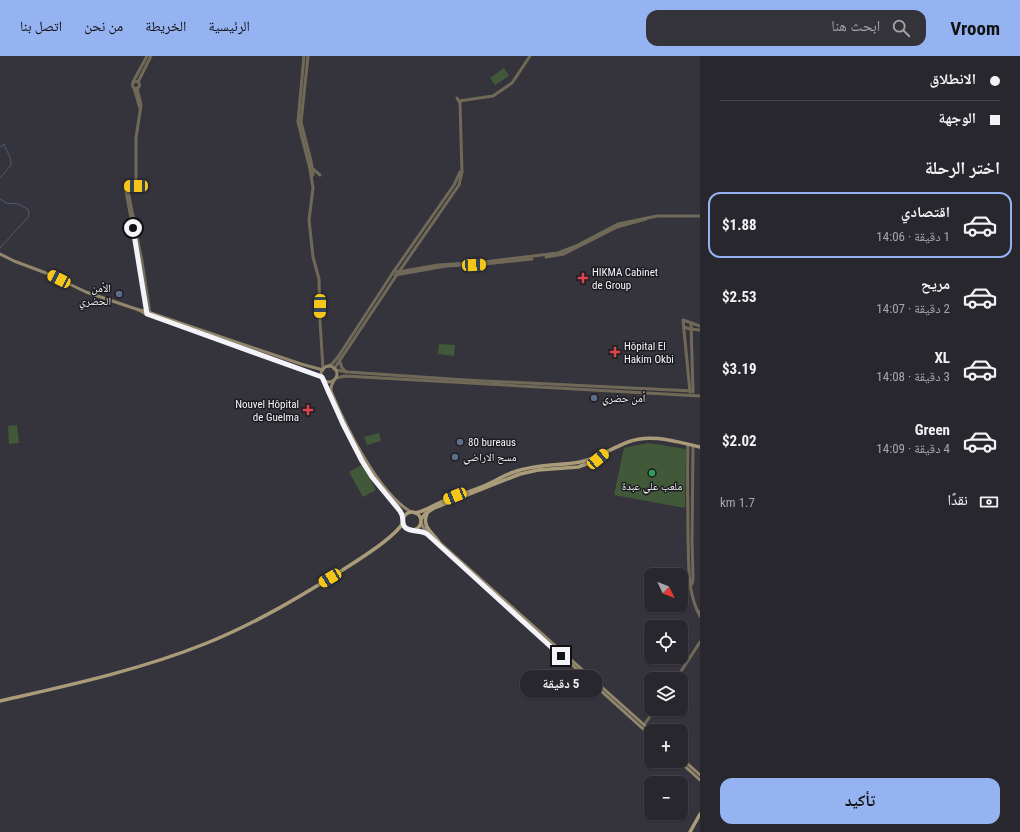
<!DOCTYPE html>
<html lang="ar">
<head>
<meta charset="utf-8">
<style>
  :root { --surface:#28272e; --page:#34333a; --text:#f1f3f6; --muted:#a5a5aa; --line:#44444a; --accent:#95b2f1 }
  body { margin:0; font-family:"Roboto Condensed","Noto Naskh Arabic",sans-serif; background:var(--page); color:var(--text); direction:rtl; height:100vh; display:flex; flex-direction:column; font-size:15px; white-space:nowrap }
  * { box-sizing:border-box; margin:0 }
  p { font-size:13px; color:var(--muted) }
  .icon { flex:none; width:22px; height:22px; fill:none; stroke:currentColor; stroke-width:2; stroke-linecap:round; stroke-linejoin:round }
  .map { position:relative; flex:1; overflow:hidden; direction:ltr }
  .drawer { display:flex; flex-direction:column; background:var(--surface); width:320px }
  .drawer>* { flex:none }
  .banner { display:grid; align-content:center; height:88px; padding:0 20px; background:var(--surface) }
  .needle { width:26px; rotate:133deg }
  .tools { position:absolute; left:644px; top:512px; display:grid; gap:8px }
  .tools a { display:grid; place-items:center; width:44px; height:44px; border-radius:8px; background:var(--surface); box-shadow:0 1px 3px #0004,0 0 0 1px var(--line); font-size:20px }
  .end { position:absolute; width:18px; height:18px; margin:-9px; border:5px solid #f4f3f9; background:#111; box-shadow:0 0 0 2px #111 }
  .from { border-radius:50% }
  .bubble { position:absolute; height:28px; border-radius:12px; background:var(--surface); box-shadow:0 1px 3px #0004,0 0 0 1px var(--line); font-size:13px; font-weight:700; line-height:28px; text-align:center; direction:rtl }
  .car { position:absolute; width:12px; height:24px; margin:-12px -6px; border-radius:5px; box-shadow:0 0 3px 1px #0007; background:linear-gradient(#f5c518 24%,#345 0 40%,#f5c518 0 76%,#345 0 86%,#f5c518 0) }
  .banner b { display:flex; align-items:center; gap:14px; height:38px; font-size:15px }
  .banner b+b { border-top:1px solid var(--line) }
  .banner i { width:10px; height:10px; background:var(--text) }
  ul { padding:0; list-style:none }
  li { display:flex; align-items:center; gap:12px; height:66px; margin:0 8px 6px; padding:0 12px; border:2px solid transparent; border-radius:12px }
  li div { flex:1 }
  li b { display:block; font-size:15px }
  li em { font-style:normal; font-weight:700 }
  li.selected { border-color:var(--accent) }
  li>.icon { width:36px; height:36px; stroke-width:1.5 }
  h2 { padding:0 20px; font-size:18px; line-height:48px }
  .pay { display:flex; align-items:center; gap:10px; height:44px; padding:0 20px; font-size:15px }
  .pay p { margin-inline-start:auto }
  .action { display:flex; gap:8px; margin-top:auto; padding:8px 20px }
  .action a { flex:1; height:46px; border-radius:12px; background:var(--accent); color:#111; font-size:16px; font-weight:700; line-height:46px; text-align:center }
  header { display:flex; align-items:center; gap:24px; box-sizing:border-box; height:56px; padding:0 20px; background:var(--accent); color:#111 }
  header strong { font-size:19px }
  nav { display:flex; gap:22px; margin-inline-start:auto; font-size:14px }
  .search { width:280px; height:36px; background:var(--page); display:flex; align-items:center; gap:10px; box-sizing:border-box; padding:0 14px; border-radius:12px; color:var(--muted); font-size:15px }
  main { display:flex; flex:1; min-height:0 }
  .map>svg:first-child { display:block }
  .green { fill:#415939 }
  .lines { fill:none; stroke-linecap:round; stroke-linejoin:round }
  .stream { stroke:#495c70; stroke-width:1 }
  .tertiary { stroke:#716958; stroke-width:3 }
  .secondary { stroke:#92866b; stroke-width:3 }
  .primary { stroke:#ab9c79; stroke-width:3.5 }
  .route { stroke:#f4f3f9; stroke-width:5 }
  .health-dot { fill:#e0444e; stroke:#1d1c20; stroke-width:1.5 }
  .service-dot { fill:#5c6f8a; stroke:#1d1c20; stroke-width:1.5 }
  .leisure-dot { fill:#2e9e5b; stroke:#1d1c20; stroke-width:1.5 }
  .labels { text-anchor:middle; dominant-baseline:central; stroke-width:3; stroke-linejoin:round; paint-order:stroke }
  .poi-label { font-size:11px; fill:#f4f3f9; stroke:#1d1c20; text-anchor:start }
</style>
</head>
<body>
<header>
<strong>Vroom</strong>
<div class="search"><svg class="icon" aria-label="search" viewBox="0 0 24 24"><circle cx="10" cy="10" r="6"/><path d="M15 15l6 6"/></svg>ابحث هنا</div>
<nav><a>الرئيسية</a><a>الخريطة</a><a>من نحن</a><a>اتصل بنا</a></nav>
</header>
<main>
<section class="drawer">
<div class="banner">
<b><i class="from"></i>الانطلاق</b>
<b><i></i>الوجهة</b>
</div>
<h2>اختر الرحلة</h2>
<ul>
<li class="selected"><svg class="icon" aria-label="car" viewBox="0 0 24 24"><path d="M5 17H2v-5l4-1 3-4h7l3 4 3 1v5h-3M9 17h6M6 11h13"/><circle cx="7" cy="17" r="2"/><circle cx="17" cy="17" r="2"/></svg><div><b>اقتصادي</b><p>1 دقيقة · 14:06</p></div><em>$1.88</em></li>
<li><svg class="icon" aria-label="car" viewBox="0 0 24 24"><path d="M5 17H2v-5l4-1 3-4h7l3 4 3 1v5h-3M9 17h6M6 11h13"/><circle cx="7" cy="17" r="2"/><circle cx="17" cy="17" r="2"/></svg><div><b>مريح</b><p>2 دقيقة · 14:07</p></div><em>$2.53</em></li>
<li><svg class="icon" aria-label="car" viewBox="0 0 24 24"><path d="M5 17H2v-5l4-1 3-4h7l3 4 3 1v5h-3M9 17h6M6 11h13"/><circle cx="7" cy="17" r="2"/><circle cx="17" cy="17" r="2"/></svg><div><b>XL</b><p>3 دقيقة · 14:08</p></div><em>$3.19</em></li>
<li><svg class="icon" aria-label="car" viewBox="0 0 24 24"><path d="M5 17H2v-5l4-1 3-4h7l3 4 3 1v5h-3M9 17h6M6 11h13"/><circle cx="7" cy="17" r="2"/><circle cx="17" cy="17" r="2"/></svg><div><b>Green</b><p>4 دقيقة · 14:09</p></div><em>$2.02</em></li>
</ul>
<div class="pay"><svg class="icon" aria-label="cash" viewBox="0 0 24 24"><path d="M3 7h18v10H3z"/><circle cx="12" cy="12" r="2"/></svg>نقدًا<p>1.7 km</p></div>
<div class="action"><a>تأكيد</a></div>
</section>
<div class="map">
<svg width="700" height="776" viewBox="0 0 700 776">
  <rect width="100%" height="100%" fill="#35343d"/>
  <g class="green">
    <polygon points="504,12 509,20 495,29 490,22"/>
    <polygon points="439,288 455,289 454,300 438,298"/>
    <polygon points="17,369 19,387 9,388 8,370"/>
    <polygon points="379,377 381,385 367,389 364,381"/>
    <polygon points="648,387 686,393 685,452 614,439 624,392"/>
    <polygon points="362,409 376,434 363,441 349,416"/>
  </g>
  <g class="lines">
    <g class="stream">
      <path d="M0 91 4 88C7 97 11 99 11 109L0 122"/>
      <polyline points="0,143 6,147 18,148 28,153 29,160 0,192"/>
    </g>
    <g class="tertiary">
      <polyline points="304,0 298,66 310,113 313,132 309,164 313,201 319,223 320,265 323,313"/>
      <polyline points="308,0 301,66 311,105 313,119"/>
      <circle cx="136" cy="29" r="3.5"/>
      <polyline points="133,26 147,0"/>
      <polyline points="138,26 151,0"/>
      <polyline points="134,32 140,52"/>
      <polyline points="137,32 141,49 136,82 136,130 125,130 141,216 147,256"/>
      <polyline points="459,45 493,40 512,27 530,0"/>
      <polyline points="313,113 320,119"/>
      <polyline points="127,130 142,205 150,258"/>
      <polyline points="546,201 564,198 617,171 646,163"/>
      <polyline points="394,215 398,216 438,209 484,206 558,197 576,190 618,168 657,160 700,160"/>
      <polyline points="395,219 446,210 485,208 532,203"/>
      <polyline points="691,267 693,336"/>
      <polyline points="684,271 690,273 700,274"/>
      <polyline points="340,306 342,312 346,316"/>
      <polyline points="328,310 332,308 338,301 394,215 454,129 460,116"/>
      <polyline points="334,313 396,220 459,129 462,116 460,47 457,42"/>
      <polyline points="336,314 348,316 465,324 693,335"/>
      <polyline points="336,322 345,320 700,340"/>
      <polyline points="690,336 683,264 700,270"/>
      <path d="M688 388C687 419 688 450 688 481 689 505 687 531 697 554"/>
      <polyline points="692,528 693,522 692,485 693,389"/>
      <polyline points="700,557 697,554 700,560"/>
      <polyline points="676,623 700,586"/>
      <polyline points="644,669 655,653"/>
    </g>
    <g class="secondary">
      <polyline points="0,198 14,205 46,217 86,236 139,254 144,257 322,321"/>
      <polyline points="139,254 145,255 301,308 323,314"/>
      <circle cx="329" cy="318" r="8"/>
      <path d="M323 323C325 334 332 344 336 354 347 377 357 400 371 420 381 434 397 445 404 461"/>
      <path d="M334 324 331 331V335C346 371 378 437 411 456"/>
      <polyline points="421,466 423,471 431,478"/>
      <polyline points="414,474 422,475 427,478 651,680"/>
      <polyline points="438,485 651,675"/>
      <polyline points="681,702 700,719"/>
      <polyline points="679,705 700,724"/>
    </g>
    <g class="primary">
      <circle cx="412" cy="465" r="9"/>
      <path d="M415 457C426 455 434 449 443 445 458 439 472 435 486 429 496 425 504 419 514 416 535 408 558 410 580 406 598 402 612 392 628 386 651 377 677 386 700 391"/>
      <path d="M427 458C421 470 433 477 439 486"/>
      <polyline points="421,463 425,458 434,452 520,418 538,414 578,411 592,406 603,399"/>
      <path d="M0 645C70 629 140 614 207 587 254 568 296 543 338 517 355 506 393 483 403 467"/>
      <polyline points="690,776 700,758"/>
    </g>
  </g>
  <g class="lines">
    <path class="route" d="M133 172 147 258 322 321 343 368 362 405 372 421 400 455C405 462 401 464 404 470 408 477 420 473 427 478L561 600"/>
  </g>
  <g class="health-dot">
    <path d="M581 216h4v4h4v4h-4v4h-4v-4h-4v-4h4z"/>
    <path d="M613 290h4v4h4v4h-4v4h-4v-4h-4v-4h4z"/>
    <path d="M306 348h4v4h4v4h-4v4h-4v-4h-4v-4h4z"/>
  </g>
  <g class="service-dot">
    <circle cx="119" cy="238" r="4"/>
    <circle cx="594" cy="342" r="4"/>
    <circle cx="460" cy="386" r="4"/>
    <circle cx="455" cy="401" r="4"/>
  </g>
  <circle class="leisure-dot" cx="652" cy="417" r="4"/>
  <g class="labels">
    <g class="poi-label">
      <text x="592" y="216">HIKMA Cabinet<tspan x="592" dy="13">de Group</tspan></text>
      <text x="111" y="232" text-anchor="end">الأمن<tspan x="111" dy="13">الحضري</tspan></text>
      <text x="624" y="290">Hôpital El<tspan x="624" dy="13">Hakim Okbi</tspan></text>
      <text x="602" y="342">أمن حضري</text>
      <text x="299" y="348" text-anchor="end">Nouvel Hôpital<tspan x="299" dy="13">de Guelma</tspan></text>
      <text x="468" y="386">80 bureaus</text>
      <text x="463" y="401">مسح الاراضي</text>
      <text x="652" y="430" text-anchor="middle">ملعب علي عبدة</text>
    </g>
  </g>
</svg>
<div class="tools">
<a><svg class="needle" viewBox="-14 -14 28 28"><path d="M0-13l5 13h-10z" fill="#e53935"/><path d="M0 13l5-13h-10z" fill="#a5a5aa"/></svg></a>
<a><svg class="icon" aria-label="locate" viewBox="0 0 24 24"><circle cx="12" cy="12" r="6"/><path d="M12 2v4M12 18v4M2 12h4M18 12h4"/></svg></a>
<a><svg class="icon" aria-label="layers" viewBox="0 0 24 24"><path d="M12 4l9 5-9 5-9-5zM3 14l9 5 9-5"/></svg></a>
<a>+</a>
<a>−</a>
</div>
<i class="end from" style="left:133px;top:172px"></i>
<i class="end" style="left:561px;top:600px"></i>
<div class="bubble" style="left:520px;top:614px;width:82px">5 دقيقة</div>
<i class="car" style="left:136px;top:130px;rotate:269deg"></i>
<i class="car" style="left:474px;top:209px;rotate:87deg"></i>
<i class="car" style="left:59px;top:223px;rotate:296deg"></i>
<i class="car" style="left:320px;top:250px;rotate:181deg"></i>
<i class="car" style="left:598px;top:403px;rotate:50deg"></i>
<i class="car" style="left:455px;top:440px;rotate:248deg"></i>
<i class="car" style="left:330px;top:522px;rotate:239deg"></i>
</div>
</main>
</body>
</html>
